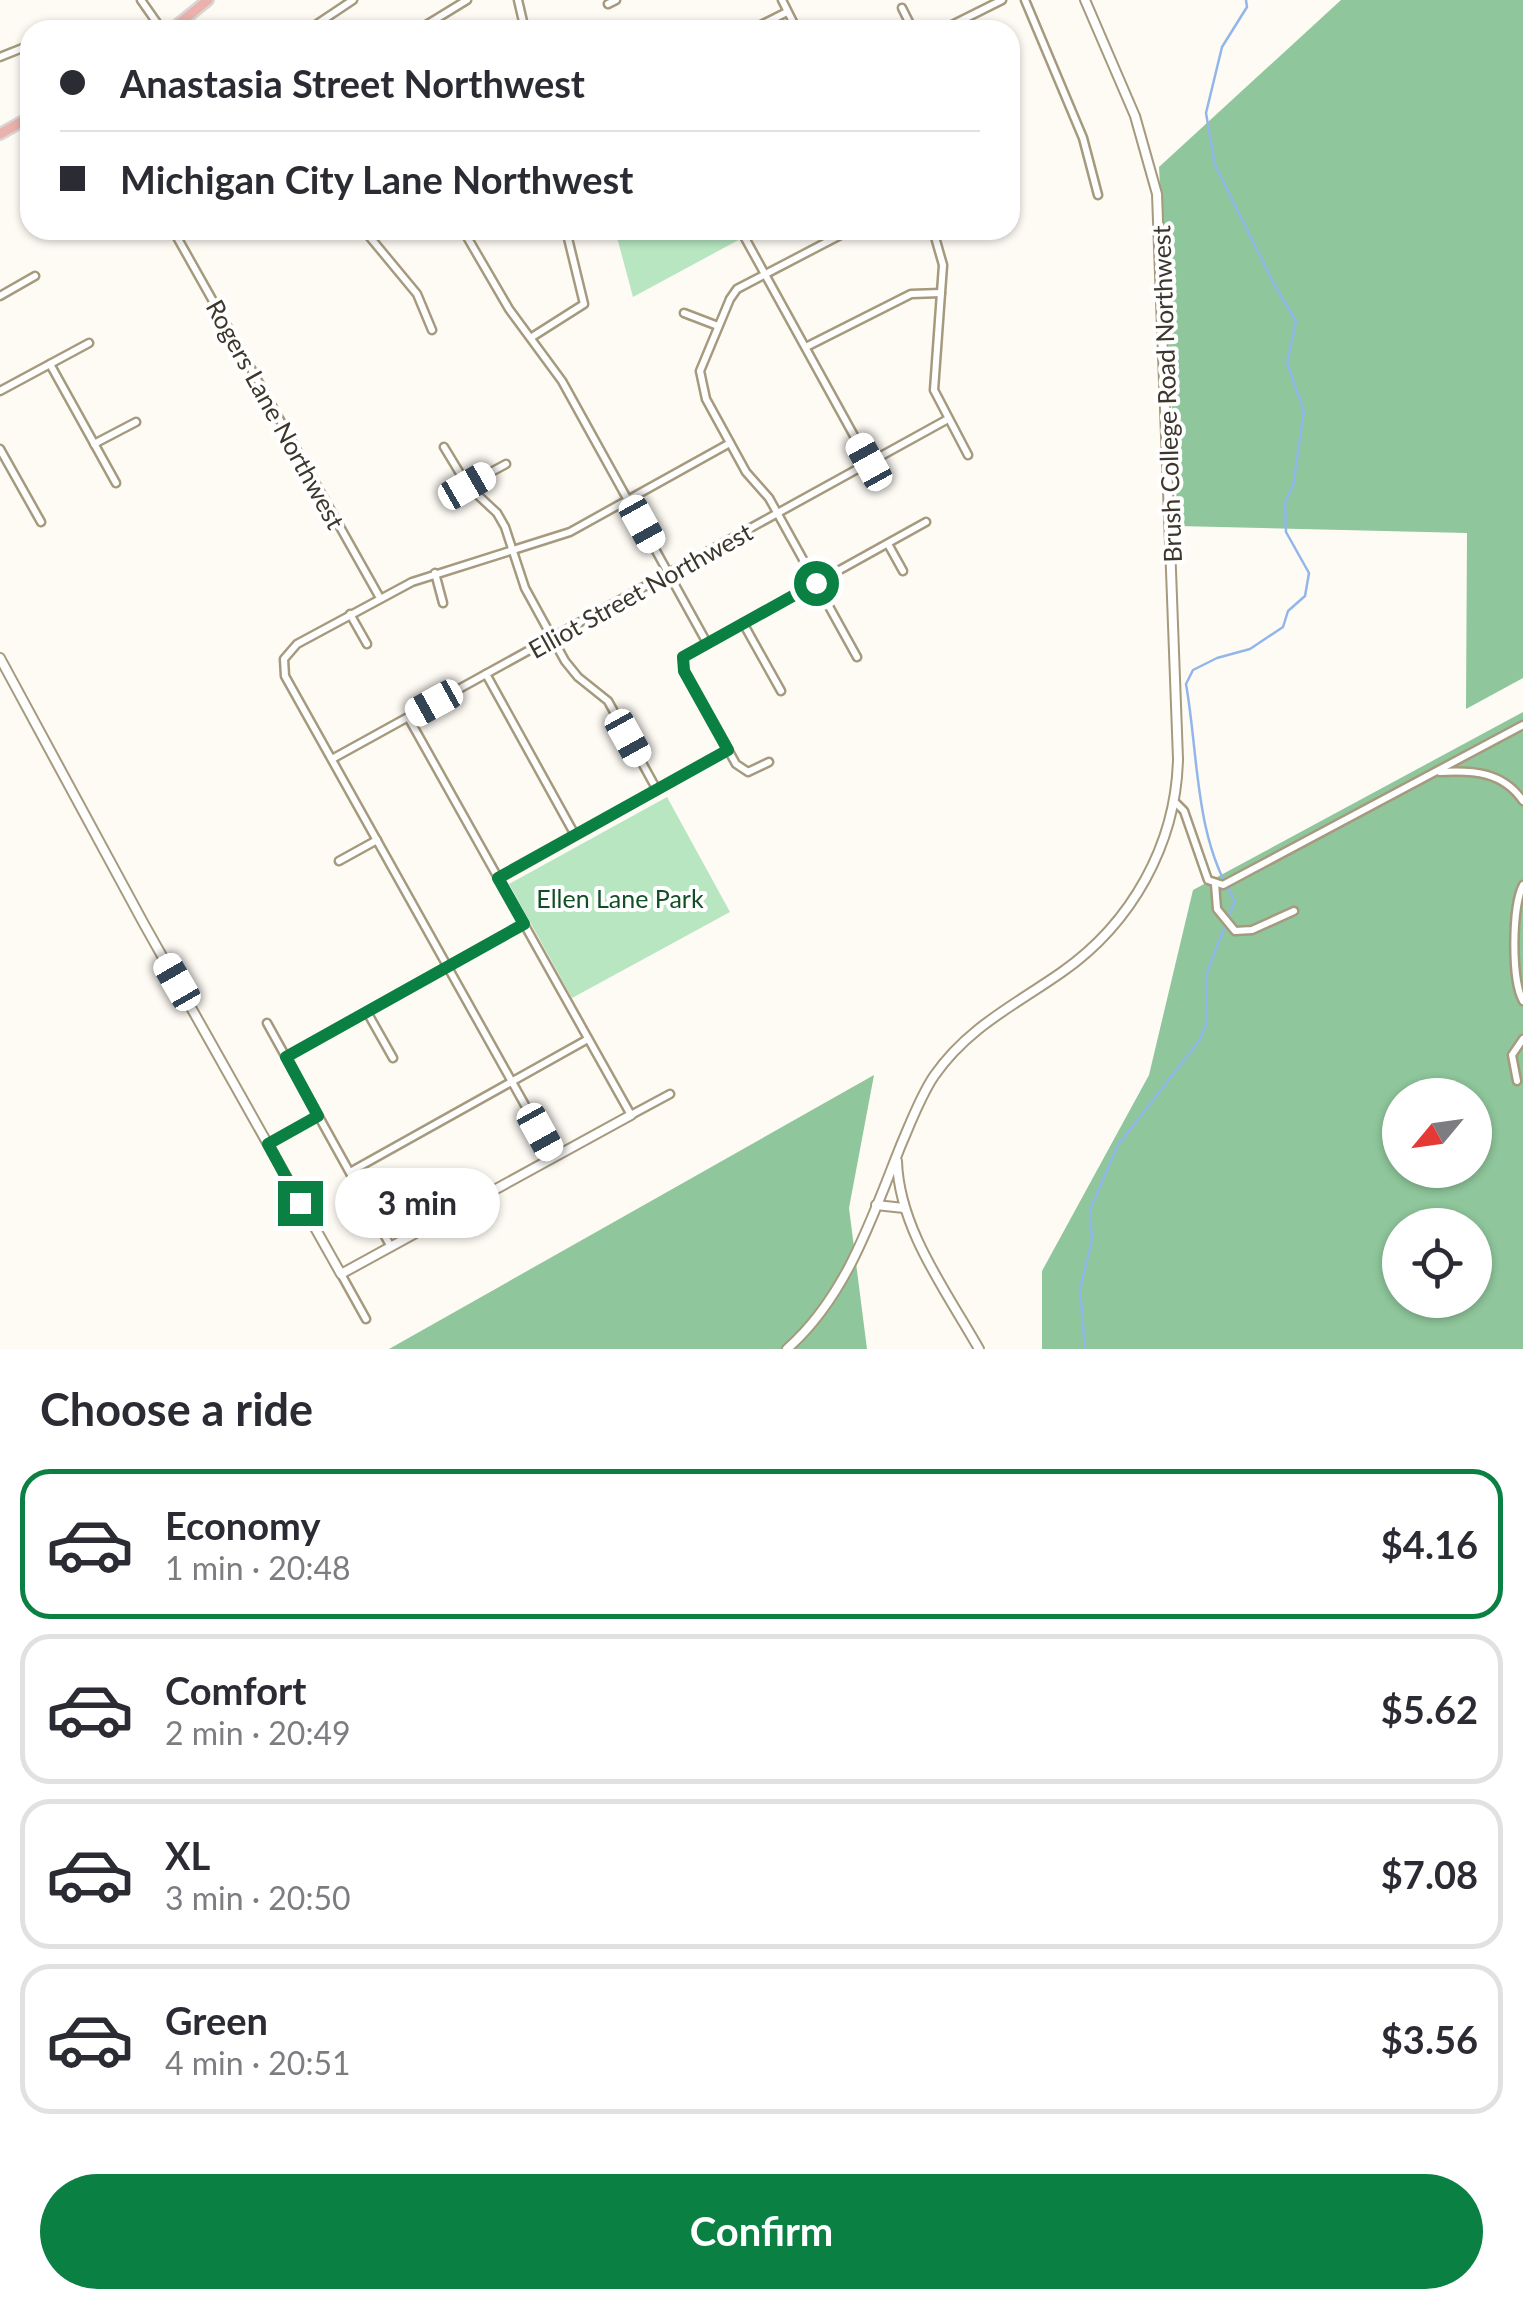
<!DOCTYPE html>
<html lang="en">
<head>
<meta charset="utf-8">
<style>
  :root { --surface:#fff; --page:#f7f7f7; --text:#2b2b33; --muted:#7c7c81; --line:#e1e1e2; --accent:#0b8043 }
  body { margin:0; font-family:Lato,sans-serif; background:var(--page); color:var(--text); height:100vh; display:flex; flex-direction:column; font-size:38px; white-space:nowrap }
  * { box-sizing:border-box; margin:0 }
  p { font-size:32px; color:var(--muted) }
  .icon { flex:none; width:55px; height:55px; fill:none; stroke:currentColor; stroke-width:2; stroke-linecap:round; stroke-linejoin:round }
  .map { position:relative; height:1349px; overflow:hidden }
  .details { display:flex; flex-direction:column; background:var(--surface); flex:1 }
  .details>* { flex:none }
  .hud { position:absolute; left:20px; top:20px; width:1000px; height:220px; border-radius:30px; box-shadow:0 2px 8px #0004; display:grid; align-content:center; height:220px; padding:0 40px; background:var(--surface) }
  .needle { width:65px; rotate:241deg }
  .buttons { position:absolute; left:1382px; top:1078px; display:grid; gap:20px }
  .buttons a { display:grid; place-items:center; width:110px; height:110px; border-radius:50%; background:var(--surface); box-shadow:0 2px 8px #0004; font-size:50px }
  .end { position:absolute; width:45px; height:45px; margin:-22px; border:12px solid #0b8043; background:#fff; box-shadow:0 0 0 5px #fff }
  .from { border-radius:50% }
  .bubble { position:absolute; height:70px; border-radius:35px; background:var(--surface); box-shadow:0 2px 8px #0004; font-size:32px; font-weight:700; line-height:70px; text-align:center }
  .car { position:absolute; width:30px; height:60px; margin:-30px -15px; border-radius:12px; box-shadow:0 0 8px 2px #0007; background:linear-gradient(#fff 24%,#345 0 40%,#fff 0 76%,#345 0 86%,#fff 0) }
  .hud b { display:flex; align-items:center; gap:35px; height:95px; font-size:38px }
  .hud b+b { border-top:2px solid var(--line) }
  .hud i { width:25px; height:25px; background:var(--text) }
  ul { padding:0; list-style:none }
  li { display:flex; align-items:center; gap:30px; height:150px; margin:0 20px 15px; padding:0 20px; border:5px solid var(--line); border-radius:30px }
  li div { flex:1 }
  li b { display:block; font-size:38px }
  li em { font-style:normal; font-weight:700 }
  li.active { border-color:var(--accent) }
  li>.icon { width:90px; height:90px; stroke-width:1.5 }
  h2 { padding:0 40px; font-size:45px; line-height:120px }
  .action { display:flex; gap:20px; margin-top:auto; padding:20px 40px }
  .action a { flex:1; height:115px; border-radius:60px; background:var(--accent); color:#fff; font-size:40px; font-weight:700; line-height:115px; text-align:center }
  .map>svg:first-child { display:block }
  .green { fill:#b7e6c0 }
  .forest { fill:#8fc69b; fill-rule:evenodd }
  .lines { fill:none; stroke-linecap:round; stroke-linejoin:round }
  .stream { stroke:#92b6ea; stroke-width:2.5 }
  .minor-casing { stroke:#a69a7e; stroke-width:11 }
  .tertiary-casing { stroke:#a69a7e; stroke-width:12 }
  .primary-casing { stroke:#d8d7d5; stroke-width:14 }
  .minor { stroke:#fff; stroke-width:6 }
  .tertiary { stroke:#fff; stroke-width:8 }
  .primary { stroke:#ebb2ad; stroke-width:9 }
  .route { stroke:#0b8043; stroke-width:12 }
  .labels { text-anchor:middle; dominant-baseline:central; stroke-width:8; stroke-linejoin:round; paint-order:stroke }
  .street-label { font-size:25px; fill:#3c362b; stroke:#fff }
  .park-label { font-size:25px; fill:#114f27; stroke:#fff }
</style>
</head>
<body>
<div class="map">
<svg width="1523" height="1349" viewBox="0 0 1523 1349">
  <rect width="100%" height="100%" fill="#fefbf5"/>
  <g class="green">
    <polygon points="615,230 757,230 633,297"/>
    <polygon points="667,797 730,912 572,998 509,884"/>
  </g>
  <g class="forest">
    <polygon points="1341,0 1523,0 1523,678 1466,709 1467,533 1178,526 1159,167"/>
    <path d="M1523 712V1349H1042V1271L1149 1075 1193 890ZM1400 1095H1475V1170H1400ZM1400 1225H1475V1300H1400Z"/>
    <polygon points="874,1075 849,1208 867,1349 389,1349"/>
  </g>
  <g class="lines">
    <g class="stream">
      <path d="M1228 918 1235 901C1194 836 1199 758 1186 684L1193 670 1217 658 1250 649 1283 627 1288 611 1305 596 1309 573 1286 532 1285 502 1293 486 1304 411 1287 363 1296 321 1275 286 1215 165 1206 113 1222 47 1247 7 1246 0"/>
      <polyline points="1085,1349 1080,1289 1092,1240 1090,1210 1118,1145 1199,1041 1206,1025 1207,972 1225,926"/>
    </g>
    <defs>
      <g id="minor">
        <polyline points="141,0 162,30"/>
        <polyline points="518,0 525,30"/>
        <polyline points="782,0 797,30"/>
        <polyline points="1025,0 1083,138 1098,195"/>
        <polyline points="608,4 616,0"/>
        <polyline points="902,8 913,30"/>
        <polyline points="308,30 353,0"/>
        <polyline points="418,30 467,0"/>
        <polyline points="751,30 787,12"/>
        <polyline points="942,30 1002,0"/>
        <polyline points="0,57 30,45"/>
        <polyline points="1010,187 1013,194"/>
        <polyline points="173,230 380,598"/>
        <polyline points="364,230 417,294 432,330"/>
        <polyline points="463,230 509,309 562,381 707,643"/>
        <polyline points="850,230 737,289 730,299 700,371 706,399 746,472 769,498 857,657"/>
        <polyline points="933,230 943,265 934,390 968,455"/>
        <polyline points="745,238 869,463"/>
        <polyline points="0,296 35,276"/>
        <polyline points="684,313 718,326"/>
        <polyline points="532,337 584,304 566,230"/>
        <polyline points="806,347 911,294 941,293"/>
        <polyline points="50,364 116,483"/>
        <polyline points="0,391 89,343"/>
        <polyline points="94,444 136,422"/>
        <polyline points="444,447 467,485 497,513 505,527 525,588 565,661 578,677 608,701 657,790"/>
        <polyline points="0,449 41,522"/>
        <polyline points="467,485 506,464"/>
        <polyline points="888,544 903,571"/>
        <polyline points="435,573 443,603"/>
        <polyline points="350,614 367,644"/>
        <polyline points="743,623 781,691"/>
        <polyline points="486,674 575,835"/>
        <polyline points="408,717 631,1115 670,1094"/>
        <polyline points="332,759 948,419"/>
        <polyline points="769,762 748,772 736,764 684,671 683,657 926,522"/>
        <path d="M1440 772C1474 770 1503 772 1523 801"/>
        <polyline points="1174,801 1184,811 1208,880 1223,885 1523,725"/>
        <polyline points="339,861 377,840"/>
        <polyline points="498,879 728,750"/>
        <polyline points="1215,884 1217,909 1235,931 1252,930 1294,911"/>
        <path d="M1523 885C1512 906 1511 980 1523 1001"/>
        <polyline points="367,1012 393,1058"/>
        <polyline points="267,1023 391,1247"/>
        <polyline points="286,1057 524,924"/>
        <polyline points="1517,1081 1512,1055 1523,1039"/>
        <polyline points="268,1144 318,1116"/>
        <polyline points="554,1157 285,676 284,659 297,644 412,582 570,532 730,443"/>
        <polyline points="350,1172 588,1039"/>
        <polyline points="341,1274 366,1319"/>
      </g>
      <g id="tertiary">
        <polyline points="0,658 144,924 341,1274 631,1115"/>
        <path d="M897 1161C899 1229 947 1292 979 1349"/>
        <polyline points="876,1205 904,1208"/>
        <path d="M787 1349C847 1296 872 1217 901 1145 911 1122 920 1097 934 1076 968 1027 1015 1005 1062 972 1132 923 1176 844 1178 759L1157 194 1135 116 1085 0"/>
      </g>
      <g id="primary">
        <polyline points="171,30 208,0"/>
        <polyline points="0,134 30,117"/>
      </g>
    </defs>
    <use href="#minor" class="minor-casing"/>
    <use href="#tertiary" class="tertiary-casing"/>
    <use href="#primary" class="primary-casing"/>
    <use href="#minor" class="minor"/>
    <use href="#tertiary" class="tertiary"/>
    <use href="#primary" class="primary"/>
  </g>
  <g class="lines">
    <polyline class="route" points="300,1203 268,1144 318,1116 286,1057 524,924 498,878 728,750 684,671 683,657 816,583"/>
  </g>
  <g class="labels">
    <g class="street-label">
      <text transform="translate(1166 394) rotate(-92)">Brush College Road Northwest</text>
      <text transform="translate(276 414) rotate(61)">Rogers Lane Northwest</text>
      <text transform="translate(640 590) rotate(-29)">Elliot Street Northwest</text>
    </g>
    <g class="park-label">
      <text x="620" y="898">Ellen Lane Park</text>
    </g>
  </g>
</svg>
<div class="buttons">
<a><svg class="needle" viewBox="-14 -14 28 28"><path d="M0-13l5 13h-10z" fill="#e53935"/><path d="M0 13l5-13h-10z" fill="#7c7c81"/></svg></a>
<a><svg class="icon" aria-label="locate" viewBox="0 0 24 24"><circle cx="12" cy="12" r="6"/><path d="M12 2v4M12 18v4M2 12h4M18 12h4"/></svg></a>
</div>
<i class="end from" style="left:816px;top:583px"></i>
<i class="end" style="left:300px;top:1203px"></i>
<div class="bubble" style="left:335px;top:1168px;width:165px">3 min</div>
<i class="car" style="left:869px;top:462px;rotate:331deg"></i>
<i class="car" style="left:467px;top:486px;rotate:60deg"></i>
<i class="car" style="left:642px;top:524px;rotate:151deg"></i>
<i class="car" style="left:434px;top:703px;rotate:241deg"></i>
<i class="car" style="left:628px;top:738px;rotate:151deg"></i>
<i class="car" style="left:177px;top:982px;rotate:330deg"></i>
<i class="car" style="left:540px;top:1132px;rotate:151deg"></i>
<div class="hud">
<b><i class="from"></i>Anastasia Street Northwest</b>
<b><i></i>Michigan City Lane Northwest</b>
</div>
</div>
<section class="details">
<h2>Choose a ride</h2>
<ul>
<li class="active"><svg class="icon" aria-label="car" viewBox="0 0 24 24"><path d="M5 17H2v-5l4-1 3-4h7l3 4 3 1v5h-3M9 17h6M6 11h13"/><circle cx="7" cy="17" r="2"/><circle cx="17" cy="17" r="2"/></svg><div><b>Economy</b><p>1 min · 20:48</p></div><em>$4.16</em></li>
<li><svg class="icon" aria-label="car" viewBox="0 0 24 24"><path d="M5 17H2v-5l4-1 3-4h7l3 4 3 1v5h-3M9 17h6M6 11h13"/><circle cx="7" cy="17" r="2"/><circle cx="17" cy="17" r="2"/></svg><div><b>Comfort</b><p>2 min · 20:49</p></div><em>$5.62</em></li>
<li><svg class="icon" aria-label="car" viewBox="0 0 24 24"><path d="M5 17H2v-5l4-1 3-4h7l3 4 3 1v5h-3M9 17h6M6 11h13"/><circle cx="7" cy="17" r="2"/><circle cx="17" cy="17" r="2"/></svg><div><b>XL</b><p>3 min · 20:50</p></div><em>$7.08</em></li>
<li><svg class="icon" aria-label="car" viewBox="0 0 24 24"><path d="M5 17H2v-5l4-1 3-4h7l3 4 3 1v5h-3M9 17h6M6 11h13"/><circle cx="7" cy="17" r="2"/><circle cx="17" cy="17" r="2"/></svg><div><b>Green</b><p>4 min · 20:51</p></div><em>$3.56</em></li>
</ul>
<div class="action"><a>Confirm</a></div>
</section>
</body>
</html>
